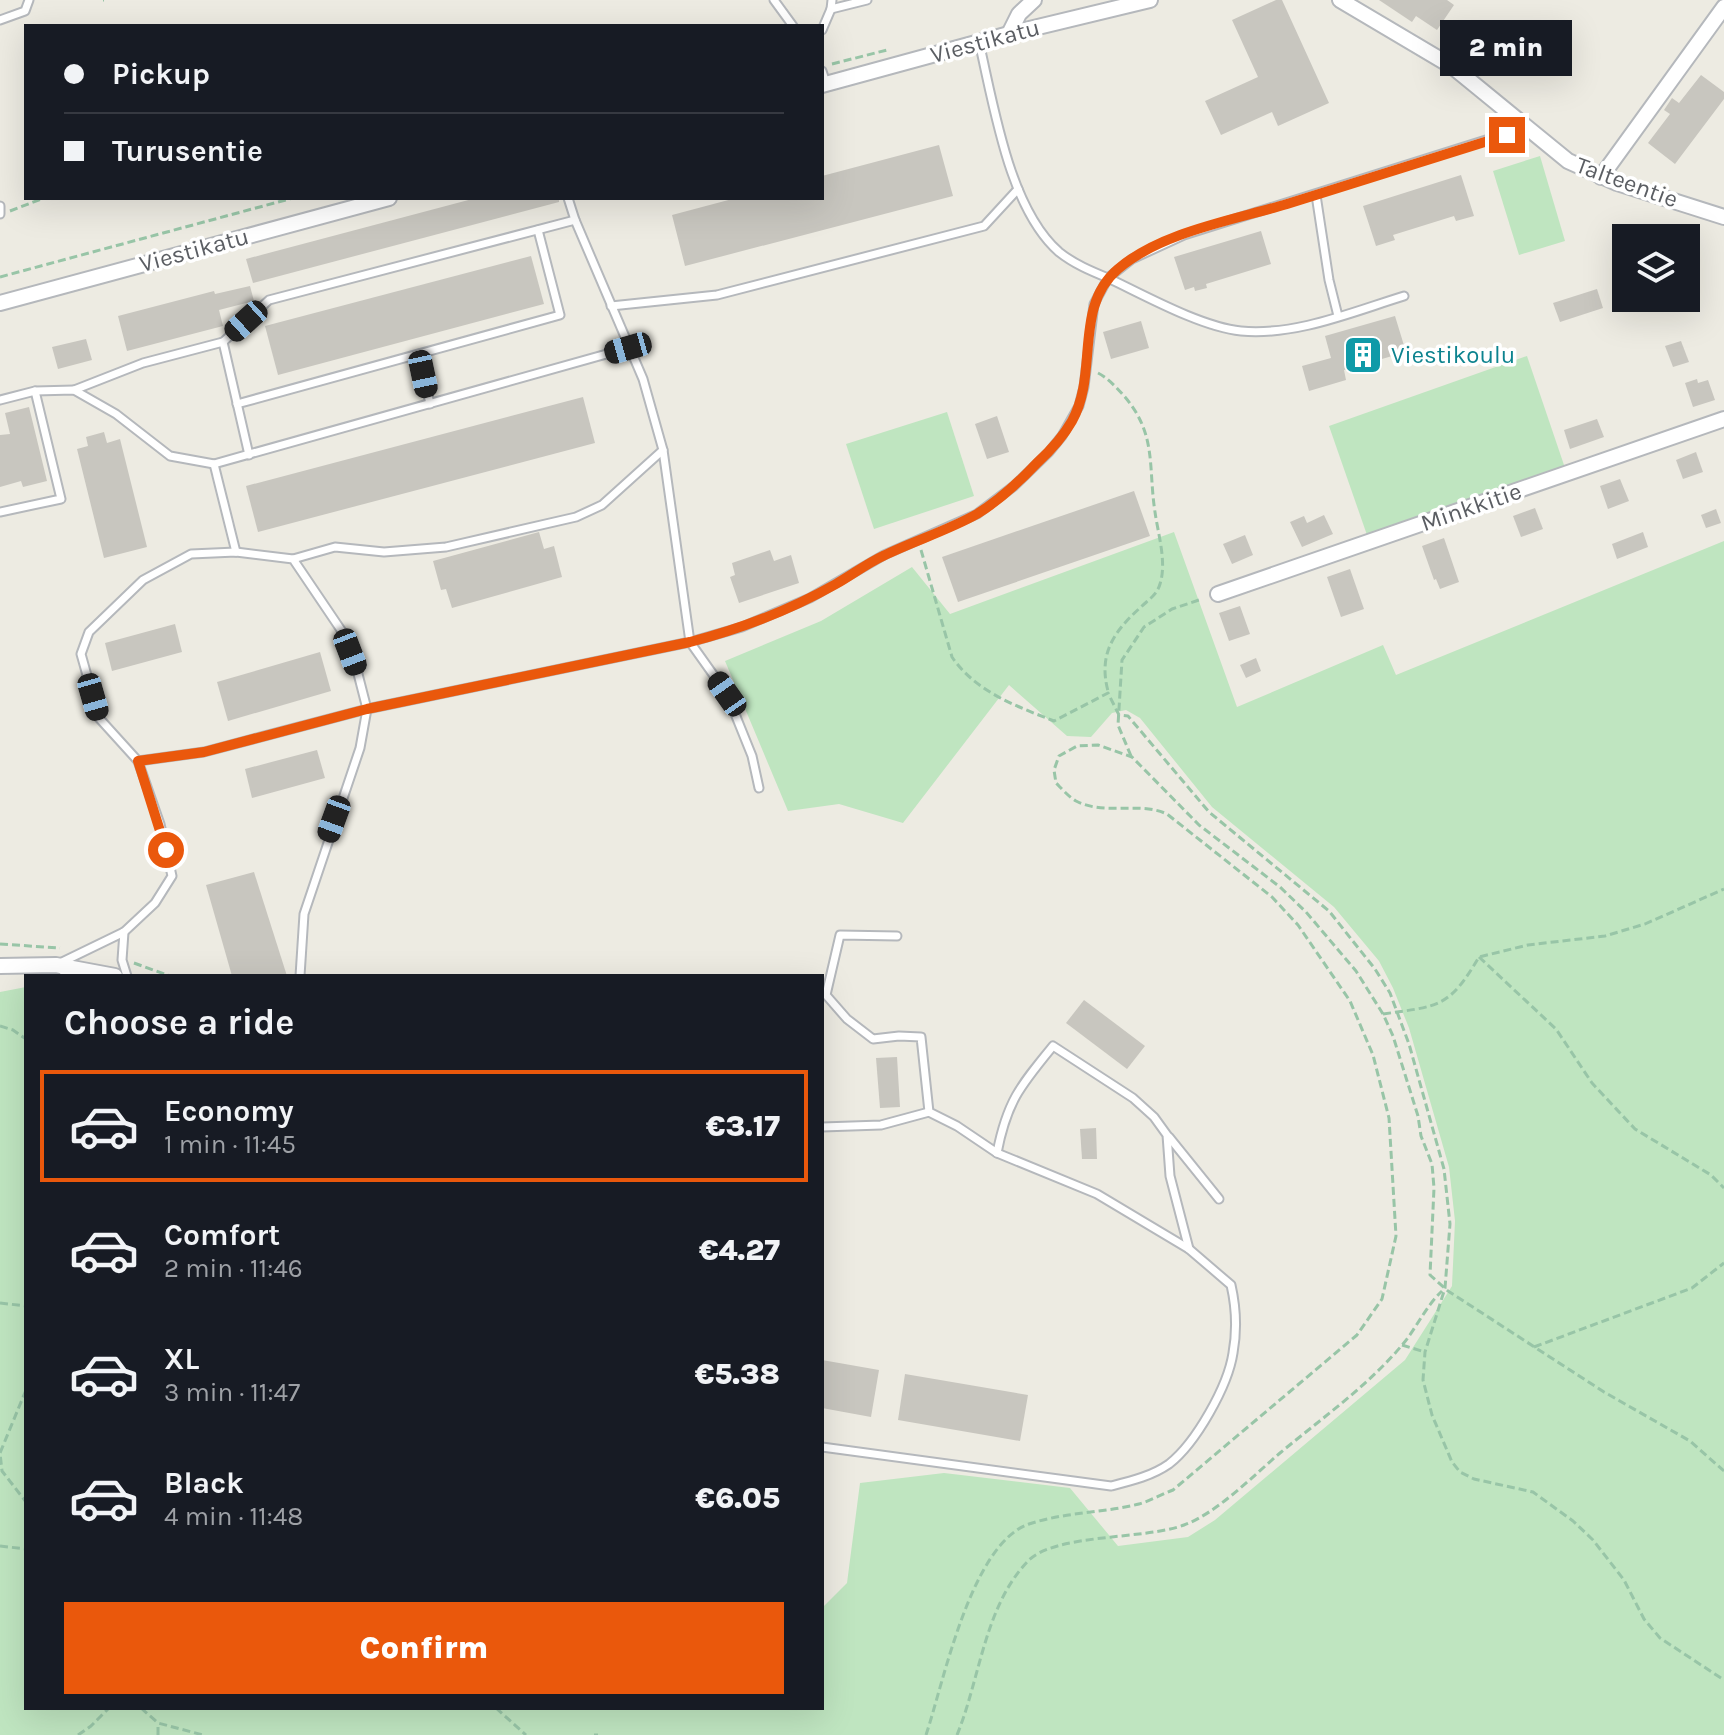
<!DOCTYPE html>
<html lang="en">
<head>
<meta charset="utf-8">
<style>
  :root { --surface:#171b24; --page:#20242c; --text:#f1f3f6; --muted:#9ea1a6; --line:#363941; --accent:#ea580c }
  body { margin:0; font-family:Karla,sans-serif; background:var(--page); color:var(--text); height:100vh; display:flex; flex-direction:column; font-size:30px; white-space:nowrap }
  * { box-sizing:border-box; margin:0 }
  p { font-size:26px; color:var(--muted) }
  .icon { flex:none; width:44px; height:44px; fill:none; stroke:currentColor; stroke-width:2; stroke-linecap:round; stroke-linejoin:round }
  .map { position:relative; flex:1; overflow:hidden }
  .side { position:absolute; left:24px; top:974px; width:800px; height:736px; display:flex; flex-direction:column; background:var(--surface); border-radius:0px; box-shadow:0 8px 32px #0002 }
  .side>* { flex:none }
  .hud { position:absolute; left:24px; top:24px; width:800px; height:176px; border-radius:0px; box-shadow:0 8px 32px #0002; display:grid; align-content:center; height:176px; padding:0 40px; background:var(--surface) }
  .buttons { position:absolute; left:1612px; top:224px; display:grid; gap:16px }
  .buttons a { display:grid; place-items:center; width:88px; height:88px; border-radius:0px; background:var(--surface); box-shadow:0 8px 32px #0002; font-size:40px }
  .end { position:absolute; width:36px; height:36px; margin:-18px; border:10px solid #ea580c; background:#fff; box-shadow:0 0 0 4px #fff }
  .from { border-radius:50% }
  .bubble { position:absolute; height:56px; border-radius:0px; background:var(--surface); box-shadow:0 8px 32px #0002; font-size:26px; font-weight:800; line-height:56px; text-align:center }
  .car { position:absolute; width:24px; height:48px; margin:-24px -12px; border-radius:10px; box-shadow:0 0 6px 2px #0007; background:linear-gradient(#222 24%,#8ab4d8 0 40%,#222 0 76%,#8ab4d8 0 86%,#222 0) }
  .hud b { display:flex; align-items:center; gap:28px; height:76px; font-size:30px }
  .hud b+b { border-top:2px solid var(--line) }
  .hud i { width:20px; height:20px; background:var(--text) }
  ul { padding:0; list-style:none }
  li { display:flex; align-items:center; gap:24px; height:112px; margin:0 16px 12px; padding:0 24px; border:4px solid transparent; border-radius:0px }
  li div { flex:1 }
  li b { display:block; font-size:30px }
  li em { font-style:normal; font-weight:800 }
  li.on { border-color:var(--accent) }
  li>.icon { width:72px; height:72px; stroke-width:1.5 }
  h2 { padding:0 40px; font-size:36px; line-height:96px }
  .primary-button { display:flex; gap:16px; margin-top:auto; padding:16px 40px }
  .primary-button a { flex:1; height:92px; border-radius:0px; background:var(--accent); color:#fff; font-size:32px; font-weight:800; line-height:92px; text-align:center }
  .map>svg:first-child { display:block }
  .green { fill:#bfe5c0 }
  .building { fill:#c8c6bf }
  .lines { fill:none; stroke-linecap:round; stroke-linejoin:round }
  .service-casing { stroke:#b5b8bc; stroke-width:11 }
  .minor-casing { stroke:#b5b8bc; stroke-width:18 }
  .path { stroke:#98c5a7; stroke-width:3; stroke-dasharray:8 4; stroke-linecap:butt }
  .service { stroke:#fff; stroke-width:7 }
  .minor { stroke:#fff; stroke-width:14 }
  .route { stroke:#ea580c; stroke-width:10 }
  .labels { text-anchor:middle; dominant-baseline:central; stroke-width:7; stroke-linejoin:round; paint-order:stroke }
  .street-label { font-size:24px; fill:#5b5e63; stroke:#fff }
  .culture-label { font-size:24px; fill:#0d838f; stroke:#fff; text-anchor:start }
</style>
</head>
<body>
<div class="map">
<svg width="1724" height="1735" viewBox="0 0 1724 1735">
  <rect width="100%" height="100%" fill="#edebe2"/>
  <g class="green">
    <polygon points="1540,156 1565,241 1519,255 1493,171"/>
    <polygon points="1527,356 1565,468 1367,535 1329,426"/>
    <polygon points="947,412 974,496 874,529 846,444"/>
    <polygon points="1174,532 1237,707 1383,645 1396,675 1724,541 1724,1735 0,1735 0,992 26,987 26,1708 822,1708 822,1608 847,1583 860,1483 944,1473 1070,1488 1118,1546 1188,1537 1215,1520 1405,1360 1452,1286 1455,1221 1449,1167 1409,1028 1393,988 1379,961 1334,907 1212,807 1140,718 1126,710 1112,713 1091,737 1067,736 1009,685 903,823 839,804 788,811 725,661 821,621 912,567 950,614"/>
  </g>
  <g class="building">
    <polygon points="1276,0 1282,0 1329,103 1278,126 1272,112 1221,135 1205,101 1258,77 1232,20"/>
    <polygon points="1379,0 1447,0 1454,5 1437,30 1416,16 1412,22"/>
    <polygon points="1701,75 1724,92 1724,99 1675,164 1648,143 1670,114 1664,110 1672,98 1679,103"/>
    <polygon points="939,145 953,196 685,266 672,215 736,198 822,198 822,176"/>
    <polygon points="1461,175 1474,216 1456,221 1454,216 1393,235 1395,240 1376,246 1363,206"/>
    <polygon points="476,198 559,198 559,202 253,283 246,259"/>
    <polygon points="1261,231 1271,264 1206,284 1207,288 1195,291 1194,287 1185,290 1174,257"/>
    <polygon points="531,256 544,304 278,375 265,326"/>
    <polygon points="250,286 254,301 219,310 223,326 127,351 118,316 214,291 215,294"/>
    <polygon points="1597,289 1603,308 1560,322 1553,303"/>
    <polygon points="1395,316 1406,352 1344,370 1346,380 1309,391 1302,366 1331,358 1325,336"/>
    <polygon points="1141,321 1149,348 1111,359 1103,332"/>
    <polygon points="86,339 92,360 58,369 52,347"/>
    <polygon points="1681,341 1689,362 1673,367 1665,346"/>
    <polygon points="1697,379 1698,383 1708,380 1715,400 1693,407 1685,383"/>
    <polygon points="583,397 595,443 258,532 246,486"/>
    <polygon points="29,407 47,481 23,487 21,481 0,487 0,435 10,434 5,413"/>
    <polygon points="997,416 1009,452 987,459 975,424"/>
    <polygon points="1597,419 1604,437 1570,449 1564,430"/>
    <polygon points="104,432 107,443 120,439 147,547 104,558 77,449 88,446 86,437"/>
    <polygon points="1696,452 1703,472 1683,479 1676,460"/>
    <polygon points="1620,479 1629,501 1608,509 1600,486"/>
    <polygon points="1134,491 1150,536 958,602 942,557"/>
    <polygon points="1535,508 1543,529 1521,537 1513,516"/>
    <polygon points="1716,509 1721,523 1706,528 1701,515"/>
    <polygon points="1324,515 1333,534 1302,547 1290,522 1304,516 1307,523"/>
    <polygon points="539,532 544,549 554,546 562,577 452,608 446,589 441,590 433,561"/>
    <polygon points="1643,532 1648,547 1617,559 1612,544"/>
    <polygon points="1245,535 1253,555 1232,564 1223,544"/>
    <polygon points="1444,538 1459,582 1440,589 1436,579 1434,580 1422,546"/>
    <polygon points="770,550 774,561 791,555 799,583 739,603 730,577 735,575 732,563"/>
    <polygon points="1350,569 1364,609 1341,617 1327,577"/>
    <polygon points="1240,606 1250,634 1229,641 1219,613"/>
    <polygon points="175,624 182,652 112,671 105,643"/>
    <polygon points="320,652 331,691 228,721 217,682"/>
    <polygon points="1256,658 1261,671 1246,678 1240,665"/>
    <polygon points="317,750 325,778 252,798 245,769"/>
    <polygon points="254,872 287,976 232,976 206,885"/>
    <polygon points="1084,1000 1145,1046 1127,1069 1066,1023"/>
    <polygon points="897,1057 900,1107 880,1108 876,1058"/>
    <polygon points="1096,1128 1097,1159 1082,1159 1080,1129"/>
    <polygon points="822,1360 879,1370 871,1417 822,1408"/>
    <polygon points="905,1374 1028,1395 1020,1441 898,1420"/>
  </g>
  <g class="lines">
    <defs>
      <g id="service">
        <polyline points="774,0 793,26"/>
        <polyline points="831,9 867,0"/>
        <polyline points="0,20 25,11 29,0"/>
        <polyline points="822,30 831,9 832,0"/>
        <polyline points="822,71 826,83"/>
        <polyline points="1316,195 1329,280 1338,316"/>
        <polyline points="568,198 575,220 643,379 663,450 690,642 727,694 752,756 759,788"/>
        <polyline points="0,206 0,214"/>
        <path d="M1404 296C1352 312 1296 336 1241 331 1201 327 1144 295 1108 278L1132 259 1184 235 1524 128"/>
        <polyline points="611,306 717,295 984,226 1018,189"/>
        <polyline points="223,342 249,455"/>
        <polyline points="419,354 430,404"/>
        <polyline points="74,390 143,363 223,342 269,300 575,220"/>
        <polyline points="0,400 35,391 74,390 116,414 170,456 214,464 628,348"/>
        <polyline points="237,404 560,315 538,230"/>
        <polyline points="214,464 236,552"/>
        <polyline points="0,512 61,499 35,391"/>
        <polyline points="293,559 335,547 384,552 446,547 576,517 602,505 663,450"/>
        <path d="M138 761 204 752 367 709 690 642 742 627 810 598 884 555 977 514 1014 486 1049 452 1062 436 1079 406 1084 387 1094 304 1108 278C1091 271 1074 264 1059 252 1009 208 994 106 979 42"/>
        <polyline points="124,932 122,960 127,976"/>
        <polyline points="68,976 56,965 124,932 155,903 172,876 160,824 138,761 99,718 81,654 89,632 143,580 191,554 236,552 293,559 343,633 357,670 367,709 360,748 304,914 300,976"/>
        <polyline points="822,1127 881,1125 929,1112"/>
        <polyline points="1169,1137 1219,1199"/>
        <path d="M997 1153C1007 1101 1021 1085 1053 1046L1133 1098 1154 1117 1167 1135 1170 1176 1189 1249"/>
        <path d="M822 1447 1111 1486C1131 1481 1152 1476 1169 1464 1196 1443 1228 1386 1233 1353 1237 1331 1236 1307 1231 1285L1189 1249 1097 1194 997 1153 957 1126 929 1112 921 1037 899 1036 873 1039 847 1019 826 995 840 935 897 936"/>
      </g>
      <g id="minor">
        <polyline points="1340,0 1453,67 1568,161 1617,183 1724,217"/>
        <polyline points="1009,34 1019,14 1034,0"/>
        <polyline points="822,85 1009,34 1150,0"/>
        <polyline points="1601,177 1724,7"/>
        <polyline points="0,303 389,198"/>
        <polyline points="1218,594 1724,419"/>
        <polyline points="0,966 56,965 115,976"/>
      </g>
    </defs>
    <use href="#service" class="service-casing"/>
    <use href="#minor" class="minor-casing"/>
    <g class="path">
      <polyline points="103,0 104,0"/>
      <polyline points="832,64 887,50"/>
      <polyline points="10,211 44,198"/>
      <polyline points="0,277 293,198"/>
      <path d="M1098 373C1108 378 1117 388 1125 397 1157 435 1148 467 1155 512 1158 534 1167 562 1160 584 1157 595 1148 600 1141 607 1114 631 1098 654 1108 691"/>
      <path d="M921 550 952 657C976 692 1016 706 1054 721L1108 693 1119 715 1128 716 1209 812 1329 911 1375 969 1390 993 1409 1044 1444 1169 1450 1224 1445 1288 1425 1352 1423 1380 1432 1415 1452 1462 1460 1472 1474 1479 1533 1492 1573 1521 1593 1540 1624 1580 1644 1619 1660 1638 1724 1680"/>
      <polyline points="1131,756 1118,725 1122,660 1144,627 1172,609 1202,599"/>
      <polyline points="0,944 60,948"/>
      <polyline points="1479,957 1556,1029 1592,1083 1635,1129 1711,1175 1724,1188"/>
      <polyline points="134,963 170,976"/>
      <path d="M1383 1014C1439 1006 1449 1008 1479 957L1528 945 1605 936 1645 924 1724 889"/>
      <polyline points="0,1026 13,1030 26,1039"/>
      <polyline points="0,1303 26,1306"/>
      <polyline points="1402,1345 1425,1352"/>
      <polyline points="1534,1347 1692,1288 1724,1263"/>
      <polyline points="26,1390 0,1453 2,1471 26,1502"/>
      <polyline points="0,1546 26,1549"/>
      <polyline points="141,1708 158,1723 203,1735"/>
      <polyline points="496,1708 526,1735"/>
      <polyline points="78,1735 91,1726 109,1708"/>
      <polyline points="158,1735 158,1723"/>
      <polyline points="594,1735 598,1735"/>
      <path d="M926 1735C944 1681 971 1544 1029 1524 1065 1512 1103 1513 1139 1504 1150 1501 1162 1494 1173 1490L1357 1335 1382 1299 1396 1236 1389 1118 1373 1055 1350 1001 1298 925 1272 897 1167 814C1139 801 1105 816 1076 801 1069 797 1062 789 1056 783L1054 770 1059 756 1077 746 1098 745 1132 757 1199 825 1280 887 1306 912 1356 971 1383 1014 1393 1036 1418 1116 1421 1136 1432 1164 1434 1188 1430 1275 1448 1291 1604 1392 1690 1441 1724 1471"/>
      <path d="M957 1735C980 1679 984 1608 1027 1562 1053 1533 1145 1540 1184 1525 1217 1513 1253 1476 1280 1453 1322 1418 1368 1386 1403 1344 1417 1327 1426 1306 1442 1291"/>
    </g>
    <use href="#service" class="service"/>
    <use href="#minor" class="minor"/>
  </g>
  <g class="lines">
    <path class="route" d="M166 850 138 761 204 752 367 709 690 642C741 629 790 610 836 584 852 575 866 564 883 556 913 541 947 531 977 514 1000 500 1019 482 1037 463 1050 451 1063 437 1072 421 1099 373 1073 307 1118 269 1161 232 1234 220 1287 204 1360 181 1434 158 1507 135"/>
  </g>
  <defs>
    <symbol id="building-square" viewBox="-11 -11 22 22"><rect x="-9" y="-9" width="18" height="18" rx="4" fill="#0f9aa8" stroke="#fff"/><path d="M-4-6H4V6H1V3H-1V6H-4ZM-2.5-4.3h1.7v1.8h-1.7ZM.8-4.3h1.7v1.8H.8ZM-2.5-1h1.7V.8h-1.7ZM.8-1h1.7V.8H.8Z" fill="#fff"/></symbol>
  </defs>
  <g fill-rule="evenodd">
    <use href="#building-square" x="1341" y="333" width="44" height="44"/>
  </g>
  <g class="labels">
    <g class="street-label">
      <text transform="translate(985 41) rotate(-15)">Viestikatu</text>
      <text transform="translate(1627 182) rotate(20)">Talteentie</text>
      <text transform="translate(194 250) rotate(-15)">Viestikatu</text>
      <text transform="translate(1471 507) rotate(-19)">Minkkitie</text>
    </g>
    <g class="culture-label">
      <text x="1391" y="355">Viestikoulu</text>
    </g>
  </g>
</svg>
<div class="buttons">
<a><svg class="icon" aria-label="layers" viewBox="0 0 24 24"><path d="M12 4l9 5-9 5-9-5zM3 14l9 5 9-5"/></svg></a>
</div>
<i class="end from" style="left:166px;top:850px"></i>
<i class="end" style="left:1507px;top:135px"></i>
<div class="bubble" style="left:1440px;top:20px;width:132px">2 min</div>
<i class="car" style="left:246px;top:321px;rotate:228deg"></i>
<i class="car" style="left:628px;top:348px;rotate:254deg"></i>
<i class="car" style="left:423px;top:374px;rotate:168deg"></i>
<i class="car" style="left:350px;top:652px;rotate:159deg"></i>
<i class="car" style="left:727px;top:694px;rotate:325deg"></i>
<i class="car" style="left:93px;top:697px;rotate:164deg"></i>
<i class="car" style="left:334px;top:819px;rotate:200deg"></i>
<div class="hud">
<b><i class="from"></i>Pickup</b>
<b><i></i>Turusentie</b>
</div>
<section class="side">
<h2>Choose a ride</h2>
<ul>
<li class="on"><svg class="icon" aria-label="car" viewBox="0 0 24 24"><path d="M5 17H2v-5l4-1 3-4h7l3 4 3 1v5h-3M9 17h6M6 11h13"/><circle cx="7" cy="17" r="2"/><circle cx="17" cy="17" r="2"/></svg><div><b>Economy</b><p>1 min · 11:45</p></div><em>€3.17</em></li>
<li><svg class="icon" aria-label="car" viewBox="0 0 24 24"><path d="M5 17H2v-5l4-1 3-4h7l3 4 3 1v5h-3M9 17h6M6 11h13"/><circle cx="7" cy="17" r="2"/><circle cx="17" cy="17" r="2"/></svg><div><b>Comfort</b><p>2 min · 11:46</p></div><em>€4.27</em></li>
<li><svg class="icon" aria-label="car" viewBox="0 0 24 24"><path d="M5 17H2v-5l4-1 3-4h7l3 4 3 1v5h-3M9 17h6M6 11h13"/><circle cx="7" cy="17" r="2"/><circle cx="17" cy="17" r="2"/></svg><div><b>XL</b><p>3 min · 11:47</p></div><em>€5.38</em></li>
<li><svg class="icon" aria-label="car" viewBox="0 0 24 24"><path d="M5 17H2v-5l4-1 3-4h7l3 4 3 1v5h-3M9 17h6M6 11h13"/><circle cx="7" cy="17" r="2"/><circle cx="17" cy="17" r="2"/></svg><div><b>Black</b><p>4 min · 11:48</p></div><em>€6.05</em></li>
</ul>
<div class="primary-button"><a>Confirm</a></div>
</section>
</div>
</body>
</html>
